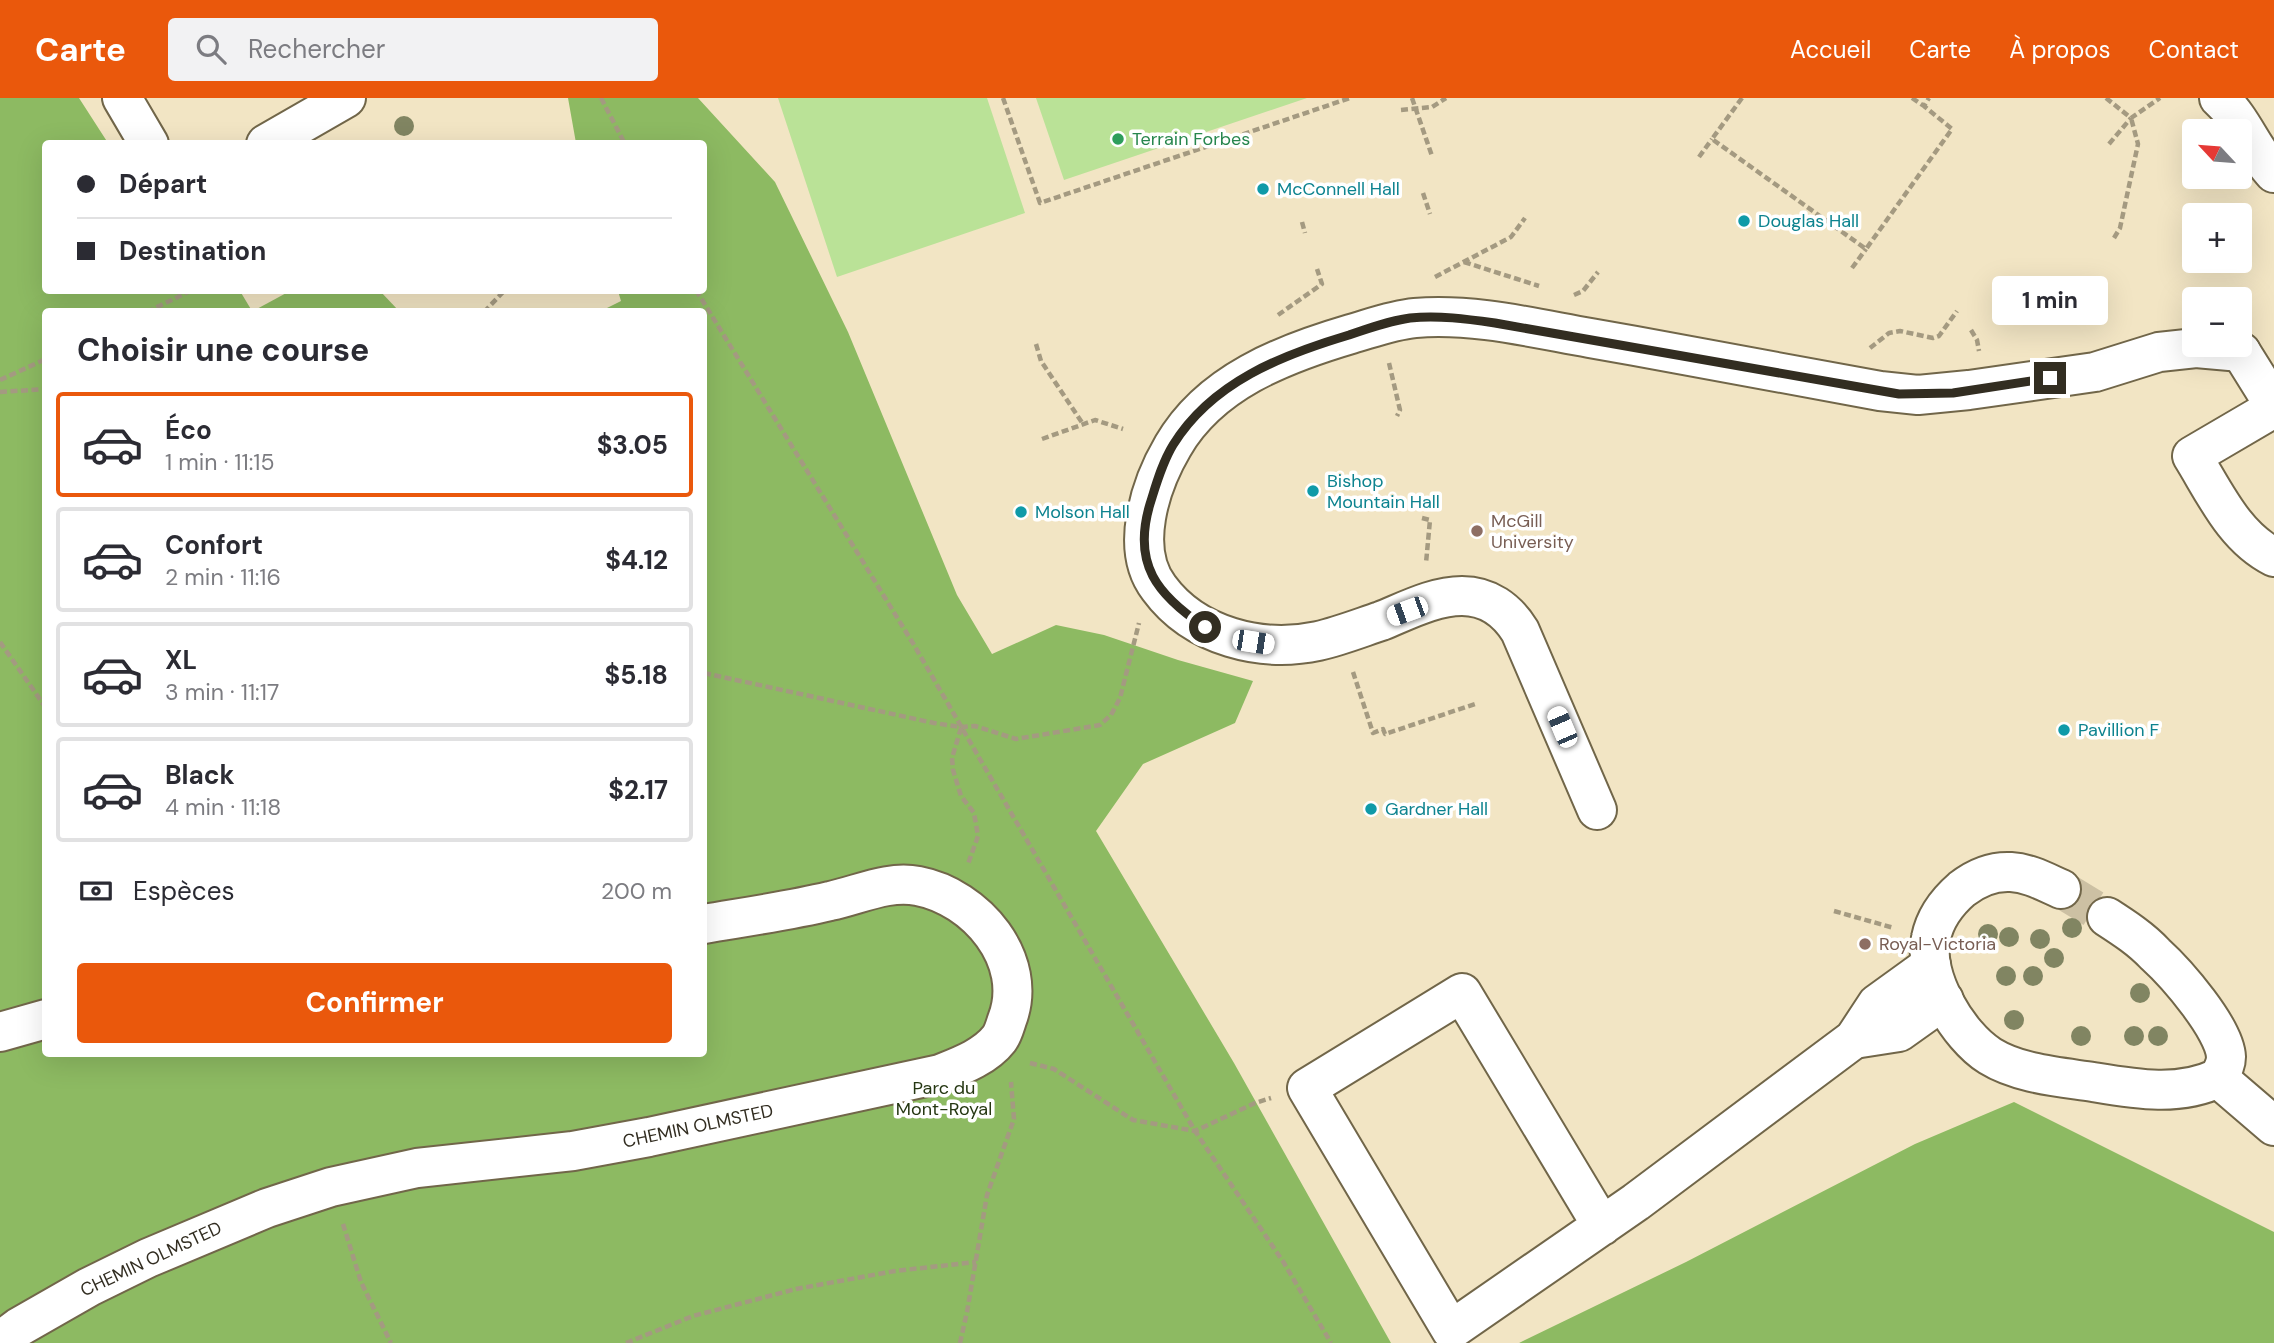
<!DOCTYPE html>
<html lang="fr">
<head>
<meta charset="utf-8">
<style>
  :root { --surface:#fff; --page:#f2f2f3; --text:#2b2b33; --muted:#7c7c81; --line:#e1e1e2; --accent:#ea580c }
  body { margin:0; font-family:"DM Sans",sans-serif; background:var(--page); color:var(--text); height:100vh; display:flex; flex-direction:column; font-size:26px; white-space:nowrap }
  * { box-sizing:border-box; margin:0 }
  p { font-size:23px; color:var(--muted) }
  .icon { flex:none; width:38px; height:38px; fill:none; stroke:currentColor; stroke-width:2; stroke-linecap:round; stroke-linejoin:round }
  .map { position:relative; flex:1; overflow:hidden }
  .panel { position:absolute; left:42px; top:210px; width:665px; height:749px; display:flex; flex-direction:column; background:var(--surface); border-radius:7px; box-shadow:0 7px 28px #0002 }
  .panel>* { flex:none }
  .banner { position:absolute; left:42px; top:42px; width:665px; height:154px; border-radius:7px; box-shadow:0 7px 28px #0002; display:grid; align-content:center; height:154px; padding:0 35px; background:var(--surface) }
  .needle { width:46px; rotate:296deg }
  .buttons { position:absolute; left:2182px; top:21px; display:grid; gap:14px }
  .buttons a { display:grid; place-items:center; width:70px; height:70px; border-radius:7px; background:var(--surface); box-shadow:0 7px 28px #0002; font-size:35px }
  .end { position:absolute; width:32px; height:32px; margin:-16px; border:9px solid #322d21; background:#fff; box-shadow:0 0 0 4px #fff }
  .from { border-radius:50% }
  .bubble { position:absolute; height:49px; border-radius:7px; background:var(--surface); box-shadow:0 7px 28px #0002; font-size:23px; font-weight:700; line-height:49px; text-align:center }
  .car { position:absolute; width:21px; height:42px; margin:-21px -10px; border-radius:9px; box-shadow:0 0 5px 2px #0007; background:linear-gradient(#fff 24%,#345 0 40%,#fff 0 76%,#345 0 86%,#fff 0) }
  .banner b { display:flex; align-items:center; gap:24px; height:66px; font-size:26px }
  .banner b+b { border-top:2px solid var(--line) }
  .banner i { width:18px; height:18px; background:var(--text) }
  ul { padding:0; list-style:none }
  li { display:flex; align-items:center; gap:21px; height:105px; margin:0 14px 10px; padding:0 21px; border:4px solid var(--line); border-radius:7px }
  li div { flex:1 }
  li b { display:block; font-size:26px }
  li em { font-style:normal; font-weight:700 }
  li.current { border-color:var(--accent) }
  li>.icon { width:63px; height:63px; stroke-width:1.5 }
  h2 { padding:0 35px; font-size:32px; line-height:84px }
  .pay { display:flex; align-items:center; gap:18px; height:77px; padding:0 35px; font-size:26px }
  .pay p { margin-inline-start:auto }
  .action { display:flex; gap:14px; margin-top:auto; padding:14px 35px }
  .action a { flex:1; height:80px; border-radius:7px; background:var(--accent); color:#fff; font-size:28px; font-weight:700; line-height:80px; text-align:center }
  header { display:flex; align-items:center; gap:42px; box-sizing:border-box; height:98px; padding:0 35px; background:var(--accent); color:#fff }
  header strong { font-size:33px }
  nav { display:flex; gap:38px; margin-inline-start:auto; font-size:24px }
  .search { width:490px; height:63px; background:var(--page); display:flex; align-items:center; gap:18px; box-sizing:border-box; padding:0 24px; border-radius:7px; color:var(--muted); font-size:26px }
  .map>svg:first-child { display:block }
  .green { fill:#bae297 }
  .forest { fill:#8dba62 }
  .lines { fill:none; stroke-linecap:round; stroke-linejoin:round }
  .minor-tunnel { stroke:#ccc0a3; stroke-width:38; stroke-dasharray:38 19; stroke-linecap:butt }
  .minor-casing { stroke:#716649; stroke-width:42 }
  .path { stroke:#a49a81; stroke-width:4.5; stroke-dasharray:7 3.5; stroke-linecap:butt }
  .minor { stroke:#fff; stroke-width:38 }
  .tree { fill:#818562 }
  .route { stroke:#322d21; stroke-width:9 }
  .leisure-dot { fill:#2e9e5b; stroke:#fff; stroke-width:2.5 }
  .culture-dot { fill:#0f9aa8; stroke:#fff; stroke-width:2.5 }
  .education-dot { fill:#8d6e63; stroke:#fff; stroke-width:2.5 }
  .labels { text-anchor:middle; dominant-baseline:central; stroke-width:7; stroke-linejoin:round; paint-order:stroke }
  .leisure-label { font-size:18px; fill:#27864d; stroke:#fff; text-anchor:start }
  .culture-label { font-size:18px; fill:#0d838f; stroke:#fff; text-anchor:start }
  .education-label { font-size:18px; fill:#785e54; stroke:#fff; text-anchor:start }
  .park-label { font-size:18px; fill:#253712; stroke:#fff }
  .street-label { font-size:18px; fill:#322d21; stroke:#fff }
</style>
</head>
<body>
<header>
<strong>Carte</strong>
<div class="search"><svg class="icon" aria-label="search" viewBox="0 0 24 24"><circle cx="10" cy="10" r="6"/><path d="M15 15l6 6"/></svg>Rechercher</div>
<nav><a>Accueil</a><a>Carte</a><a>À propos</a><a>Contact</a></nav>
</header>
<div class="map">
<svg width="2274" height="1245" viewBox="0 0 2274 1245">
  <rect width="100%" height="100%" fill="#f2e5c4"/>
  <g class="green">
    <polygon points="778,0 987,0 1025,115 837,179"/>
    <polygon points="1036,0 1307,0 1064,82"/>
  </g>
  <g class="forest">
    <polygon points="0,0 79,0 108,45 46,46 46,192 240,193 252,213 46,214 46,956 704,956 704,214 601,213 621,203 618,193 704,192 704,46 576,45 568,0 698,0 775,84 848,234 957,497 992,556 1056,527 1104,537 1178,562 1253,583 1235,625 1143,666 1096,733 1234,965 1391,1245 0,1245"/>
    <polygon points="290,193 380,193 399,213 253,213"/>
    <polygon points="2014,1004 2274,1134 2274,1245 1519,1245 1686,1164 1915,1046"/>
  </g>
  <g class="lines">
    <polyline class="minor-tunnel" points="2061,791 2107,819"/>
    <defs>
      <g id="minor">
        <polyline points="122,0 149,46"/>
        <path d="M2219 0C2243 21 2252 52 2274 75"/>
        <polyline points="266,46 346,0"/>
        <polyline points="2241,254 2274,307"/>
        <path d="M2274 310 2192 358C2215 395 2234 439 2274 459"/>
        <path d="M1597 712 1520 533C1507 512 1488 498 1462 498 1434 498 1406 513 1381 523 1360 530 1340 538 1318 543 1262 555 1195 539 1159 490 1129 451 1150 387 1173 348 1210 284 1283 256 1351 236 1372 230 1393 222 1415 220 1473 215 1533 230 1590 240 1687 257 1784 275 1880 293L1918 297 1969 292 2095 274 2159 254 2196 250 2241 254"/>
        <path d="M2061 791C2045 784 2029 775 2011 774 1992 773 1976 780 1962 791 1947 804 1935 820 1931 840 1922 878 1958 938 1990 958 2019 976 2060 979 2093 984 2135 991 2179 999 2218 980 2222 974 2226 967 2226 959 2225 931 2176 875 2155 856 2141 841 2124 830 2107 819"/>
        <polyline points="0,934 46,921"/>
        <polyline points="1854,941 1899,934 1944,902"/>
        <polyline points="2218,980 2274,1028"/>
        <polyline points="1602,1128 1462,895 1307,990 1451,1232 1636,1104 1854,941 1877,906 1931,867"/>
        <path d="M0 1243 19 1229 89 1189 148 1160 267 1110 331 1089 417 1070 573 1053 649 1039 940 976C960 968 985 959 999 941 1003 936 1005 928 1007 922 1030 862 976 799 918 788 888 782 859 797 830 803 788 813 745 819 704 826"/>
      </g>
    </defs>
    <use href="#minor" class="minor-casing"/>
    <g class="path">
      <polyline points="601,0 625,46"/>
      <polyline points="1003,0 1040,105 1350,0"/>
      <polyline points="1412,0 1432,58"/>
      <polyline points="1742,0 1712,41 1866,151 1952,31 1924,8"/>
      <polyline points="1912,0 1924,8 1929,0"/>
      <polyline points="2106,0 2131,20 2160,0"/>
      <polyline points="1401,12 1432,9 1446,0"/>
      <polyline points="2109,46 2131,20"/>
      <polyline points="1699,59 1712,41"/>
      <polyline points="1423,95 1430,116"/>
      <polyline points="1302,124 1305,135"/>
      <polyline points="2114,140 2120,130 2138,46 2131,20"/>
      <polyline points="1464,164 1539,188"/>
      <polyline points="1852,170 1866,151"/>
      <polyline points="1435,179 1511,139 1525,120"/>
      <polyline points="696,192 914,547 1195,1033 1284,1165 1331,1245"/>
      <polyline points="1574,197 1583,193 1598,174"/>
      <polyline points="147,214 192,192"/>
      <polyline points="484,214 505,192"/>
      <polyline points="1278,217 1322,186 1317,171"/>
      <polyline points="1971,232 1977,242 1979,253"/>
      <polyline points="1036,246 1041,263 1083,326"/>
      <polyline points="1870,250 1889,235 1900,233 1933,240 1939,238 1957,213"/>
      <polyline points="1389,265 1400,312 1397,318"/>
      <polyline points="0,282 46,261"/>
      <polyline points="0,294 46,291"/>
      <polyline points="1042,341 1095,322 1123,331"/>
      <polyline points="1422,420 1430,422 1426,465"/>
      <polyline points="0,544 46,610"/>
      <polyline points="1353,574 1373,635 1383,631 1385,636 1475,606"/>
      <polyline points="704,575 934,625 961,629 975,628 1016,641 1100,627 1111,617 1120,600 1139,525"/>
      <polyline points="961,630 952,660 953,672 961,698 974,715 978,738 968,766"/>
      <polyline points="1834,813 1894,830"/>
      <polyline points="1030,965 1054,971 1133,1022 1195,1033 1255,1005 1271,1000"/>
      <polyline points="343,1126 361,1184 391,1245"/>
      <polyline points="626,1245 693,1218 796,1191 895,1173 976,1164"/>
      <polyline points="960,1245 967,1214 987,1097 1014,1021 1011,984"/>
    </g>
    <use href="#minor" class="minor"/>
  </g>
  <g class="tree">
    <circle cx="404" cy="28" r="10"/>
    <circle cx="2072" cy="830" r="10"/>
    <circle cx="1988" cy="836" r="10"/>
    <circle cx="2009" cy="839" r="10"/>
    <circle cx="2040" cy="841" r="10"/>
    <circle cx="2054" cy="860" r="10"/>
    <circle cx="2006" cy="878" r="10"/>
    <circle cx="2033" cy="878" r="10"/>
    <circle cx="2140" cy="895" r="10"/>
    <circle cx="2014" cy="922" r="10"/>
    <circle cx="2081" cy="938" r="10"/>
    <circle cx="2134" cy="938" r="10"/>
    <circle cx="2158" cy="938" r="10"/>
  </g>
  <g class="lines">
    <path class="route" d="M1205 529C1157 497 1132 466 1150 406 1156 387 1162 365 1173 347 1212 284 1282 257 1349 237 1369 230 1389 223 1410 220 1438 217 1467 221 1495 225L1899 296 1953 295 2050 280"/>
  </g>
  <circle class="leisure-dot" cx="1118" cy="41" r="7"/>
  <g class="culture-dot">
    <circle cx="1263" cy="91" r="7"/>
    <circle cx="1744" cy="123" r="7"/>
    <circle cx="1313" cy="393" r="7"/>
    <circle cx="1021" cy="414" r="7"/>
    <circle cx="2064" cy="632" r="7"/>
    <circle cx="1371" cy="711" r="7"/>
  </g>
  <g class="education-dot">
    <circle cx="1477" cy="433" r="7"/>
    <circle cx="1865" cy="846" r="7"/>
  </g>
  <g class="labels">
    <g class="leisure-label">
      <text x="1132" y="41">Terrain Forbes</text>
    </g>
    <g class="culture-label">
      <text x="1277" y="91">McConnell Hall</text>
      <text x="1758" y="123">Douglas Hall</text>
      <text x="1327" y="383">Bishop<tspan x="1327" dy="21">Mountain Hall</tspan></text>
      <text x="1035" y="414">Molson Hall</text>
      <text x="2078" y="632">Pavillion F</text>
      <text x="1385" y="711">Gardner Hall</text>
    </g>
    <g class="education-label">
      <text x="1491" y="423">McGill<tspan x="1491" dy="21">University</tspan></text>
      <text x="1879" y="846">Royal-Victoria</text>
    </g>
    <g class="park-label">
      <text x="944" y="990">Parc du<tspan x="944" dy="21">Mont-Royal</tspan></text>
    </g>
    <g class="street-label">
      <text transform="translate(698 1028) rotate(-12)">CHEMIN OLMSTED</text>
      <text transform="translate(151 1161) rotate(-25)">CHEMIN OLMSTED</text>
    </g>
  </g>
</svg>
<div class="buttons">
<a><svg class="needle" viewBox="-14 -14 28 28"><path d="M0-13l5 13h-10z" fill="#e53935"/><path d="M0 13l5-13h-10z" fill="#7c7c81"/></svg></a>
<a>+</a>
<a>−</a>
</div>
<i class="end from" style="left:1205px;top:529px"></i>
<i class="end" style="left:2050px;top:280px"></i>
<div class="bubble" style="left:1992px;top:178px;width:116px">1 min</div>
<i class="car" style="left:1407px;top:513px;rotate:250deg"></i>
<i class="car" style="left:1253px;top:544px;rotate:99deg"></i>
<i class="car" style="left:1562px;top:629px;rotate:337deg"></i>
<div class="banner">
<b><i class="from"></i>Départ</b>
<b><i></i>Destination</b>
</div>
<section class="panel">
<h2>Choisir une course</h2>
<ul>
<li class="current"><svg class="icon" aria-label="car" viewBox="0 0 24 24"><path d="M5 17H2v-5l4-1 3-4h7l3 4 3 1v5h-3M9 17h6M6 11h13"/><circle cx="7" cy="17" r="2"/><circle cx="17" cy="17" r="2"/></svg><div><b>Éco</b><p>1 min · 11:15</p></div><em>$3.05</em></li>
<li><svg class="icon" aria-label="car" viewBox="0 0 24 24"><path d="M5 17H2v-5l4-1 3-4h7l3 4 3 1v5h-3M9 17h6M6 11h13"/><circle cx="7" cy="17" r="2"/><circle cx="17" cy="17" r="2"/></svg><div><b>Confort</b><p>2 min · 11:16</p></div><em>$4.12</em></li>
<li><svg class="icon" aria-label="car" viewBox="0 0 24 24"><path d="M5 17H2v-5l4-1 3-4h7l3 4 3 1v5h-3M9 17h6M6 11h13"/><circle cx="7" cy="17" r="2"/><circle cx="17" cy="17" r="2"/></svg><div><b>XL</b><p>3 min · 11:17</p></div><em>$5.18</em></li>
<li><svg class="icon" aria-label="car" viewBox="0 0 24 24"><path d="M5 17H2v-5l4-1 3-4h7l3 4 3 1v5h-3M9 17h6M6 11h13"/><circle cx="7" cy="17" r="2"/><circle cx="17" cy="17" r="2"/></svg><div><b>Black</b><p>4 min · 11:18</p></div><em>$2.17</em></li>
</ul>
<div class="pay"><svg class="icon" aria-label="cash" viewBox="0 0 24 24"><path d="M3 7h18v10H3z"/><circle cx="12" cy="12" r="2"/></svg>Espèces<p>200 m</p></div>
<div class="action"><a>Confirmer</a></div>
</section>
</div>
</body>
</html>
